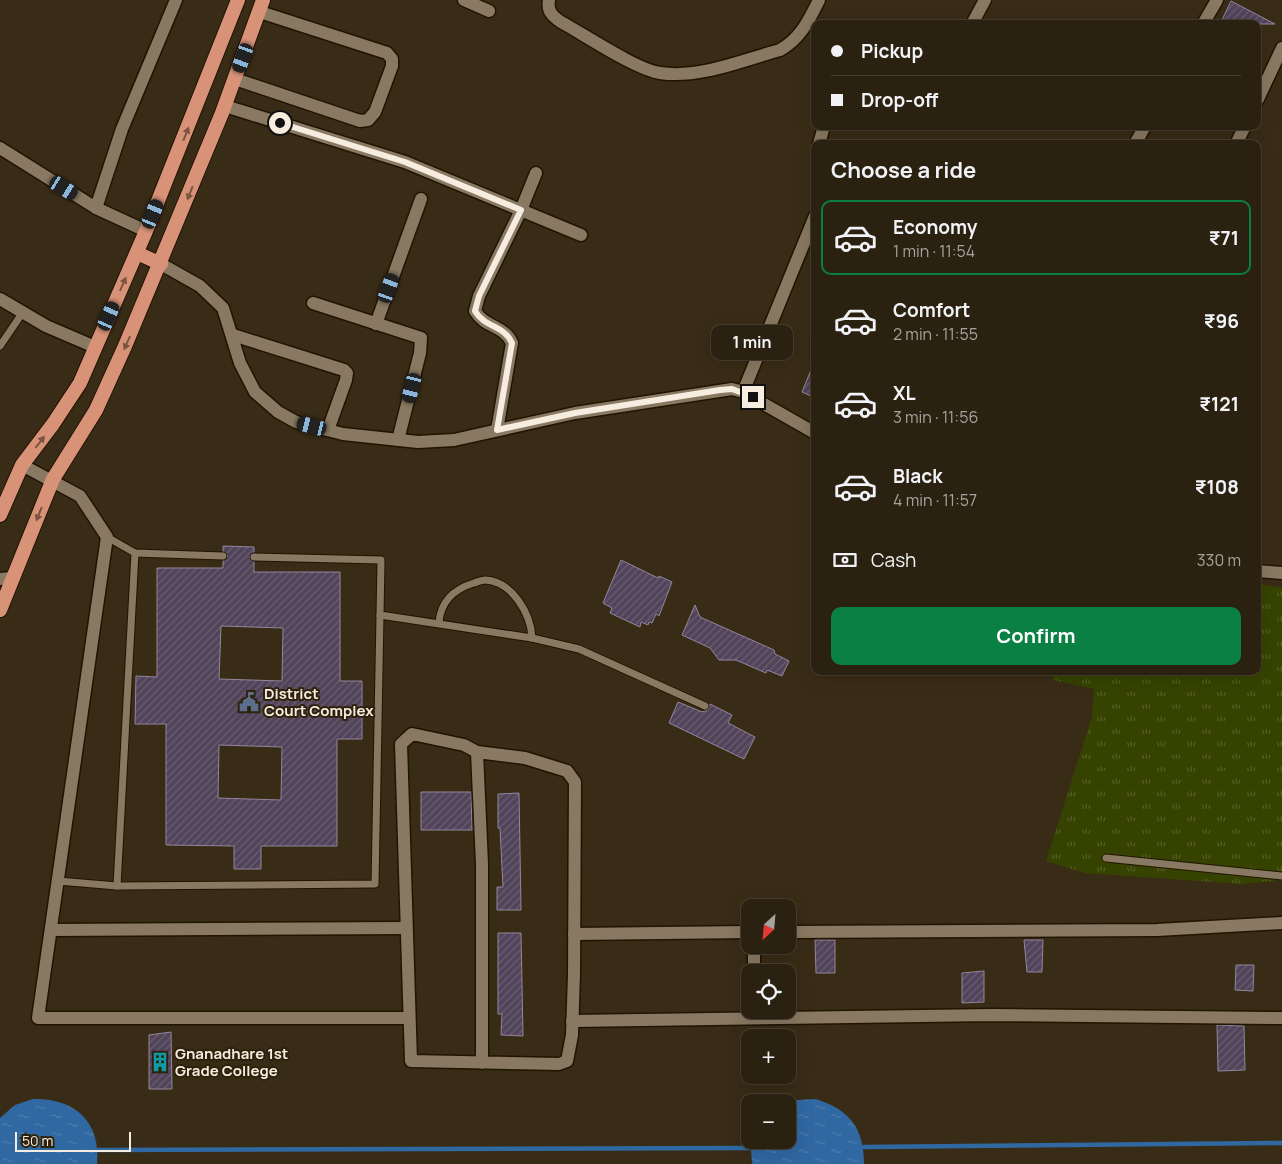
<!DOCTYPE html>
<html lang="en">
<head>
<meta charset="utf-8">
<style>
  :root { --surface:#2b2111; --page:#33291a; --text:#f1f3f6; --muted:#a6a39f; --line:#473e31; --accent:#0b8043 }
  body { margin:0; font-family:Manrope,sans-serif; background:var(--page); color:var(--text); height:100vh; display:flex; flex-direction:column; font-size:19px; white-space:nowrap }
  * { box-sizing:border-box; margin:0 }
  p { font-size:16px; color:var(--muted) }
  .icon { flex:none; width:28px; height:28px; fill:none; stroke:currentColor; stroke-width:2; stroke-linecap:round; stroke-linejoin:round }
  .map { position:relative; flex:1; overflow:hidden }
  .panel { position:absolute; left:811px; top:140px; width:450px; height:535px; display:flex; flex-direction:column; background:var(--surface); border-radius:10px; box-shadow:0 5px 20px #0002,0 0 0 1px var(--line) }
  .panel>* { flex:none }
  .hud { position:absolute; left:811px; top:20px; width:450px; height:110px; border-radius:10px; box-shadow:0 5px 20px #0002,0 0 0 1px var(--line); display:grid; align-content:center; height:110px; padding:0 20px; background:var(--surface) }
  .needle { width:32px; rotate:206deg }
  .fabs { position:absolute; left:741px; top:899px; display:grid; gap:10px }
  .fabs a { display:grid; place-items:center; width:55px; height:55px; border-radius:10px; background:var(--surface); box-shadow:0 5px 20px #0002,0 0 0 1px var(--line); font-size:25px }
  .scale { position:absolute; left:15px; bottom:12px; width:116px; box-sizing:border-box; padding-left:5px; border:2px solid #f6ede0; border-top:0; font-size:14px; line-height:18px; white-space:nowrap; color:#f6ede0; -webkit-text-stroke:4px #2f220d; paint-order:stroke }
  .end { position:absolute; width:22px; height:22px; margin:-11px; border:6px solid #f6ede0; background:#111; box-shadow:0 0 0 2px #111 }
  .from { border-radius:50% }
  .bubble { position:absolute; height:35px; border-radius:10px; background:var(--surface); box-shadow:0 5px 20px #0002,0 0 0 1px var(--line); font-size:16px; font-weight:700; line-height:35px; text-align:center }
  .car { position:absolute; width:15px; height:30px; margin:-15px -8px; border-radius:6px; box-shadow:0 0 4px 1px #0007; background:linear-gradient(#222 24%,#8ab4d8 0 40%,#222 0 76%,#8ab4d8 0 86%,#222 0) }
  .hud b { display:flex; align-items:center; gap:18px; height:48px; font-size:19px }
  .hud b+b { border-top:1px solid var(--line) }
  .hud i { width:12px; height:12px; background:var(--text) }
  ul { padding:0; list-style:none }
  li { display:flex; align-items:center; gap:15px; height:75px; margin:0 10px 8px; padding:0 10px; border:2px solid transparent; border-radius:10px }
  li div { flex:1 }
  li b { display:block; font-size:19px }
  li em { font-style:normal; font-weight:700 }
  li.on { border-color:var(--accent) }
  li>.icon { width:45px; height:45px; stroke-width:1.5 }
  h2 { padding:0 20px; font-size:22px; line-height:60px }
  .pay { display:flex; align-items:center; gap:12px; height:55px; padding:0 20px; font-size:19px }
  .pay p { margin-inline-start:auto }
  .action { display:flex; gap:10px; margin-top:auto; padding:10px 20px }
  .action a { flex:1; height:58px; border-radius:10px; background:var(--accent); color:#fff; font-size:20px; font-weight:700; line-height:58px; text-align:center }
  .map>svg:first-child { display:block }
  .grass { fill:url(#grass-tufts) }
  .water { fill:url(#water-ripples) }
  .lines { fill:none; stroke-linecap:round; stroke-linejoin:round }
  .stream { stroke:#3068a2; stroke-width:4.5 }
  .building { fill:url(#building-hatch); stroke:#94859d; fill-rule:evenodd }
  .service-casing { stroke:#201402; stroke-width:9 }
  .minor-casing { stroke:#201402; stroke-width:15 }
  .trunk-casing { stroke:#201402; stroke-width:16 }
  .service { stroke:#897962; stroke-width:7 }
  .minor { stroke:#897962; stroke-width:12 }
  .trunk { stroke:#d89278; stroke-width:14 }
  .oneway { fill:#7b543d }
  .route { stroke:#f6ede0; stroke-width:6 }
  .labels { text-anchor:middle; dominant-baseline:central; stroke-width:4; stroke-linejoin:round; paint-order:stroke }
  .poi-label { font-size:15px; font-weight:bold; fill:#f6ede0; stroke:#2f220d; text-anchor:start }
</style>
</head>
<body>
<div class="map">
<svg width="1282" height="1164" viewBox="0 0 1282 1164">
  <defs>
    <pattern id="grass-tufts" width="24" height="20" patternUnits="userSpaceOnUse" patternTransform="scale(1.25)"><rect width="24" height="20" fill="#364300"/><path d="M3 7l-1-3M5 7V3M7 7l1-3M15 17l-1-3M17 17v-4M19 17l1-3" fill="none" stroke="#545e25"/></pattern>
    <pattern id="water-ripples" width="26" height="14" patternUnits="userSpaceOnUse" patternTransform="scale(1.25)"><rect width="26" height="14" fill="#3068a2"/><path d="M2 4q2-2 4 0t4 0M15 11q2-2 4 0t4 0" fill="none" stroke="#4f7eaf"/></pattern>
    <pattern id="building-hatch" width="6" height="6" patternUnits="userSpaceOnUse" patternTransform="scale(1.25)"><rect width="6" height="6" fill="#514359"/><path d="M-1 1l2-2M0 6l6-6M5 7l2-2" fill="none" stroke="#6b5e71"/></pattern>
  </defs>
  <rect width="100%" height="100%" fill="#392c17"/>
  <polygon class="grass" points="1258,584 1282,588 1282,880 1243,884 1085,873 1046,861 1092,717 1094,689 1053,680 1052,671 1258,671"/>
  <g class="water">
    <path d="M33 1099C74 1098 101 1121 97 1164H0V1118L15 1105Z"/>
    <path d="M816 1099C850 1110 864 1128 864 1164H752L751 1148 754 1140H788V1103L798 1100Z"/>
  </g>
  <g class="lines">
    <g class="stream">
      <polyline points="864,1147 1282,1143"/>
      <polyline points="98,1150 751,1148"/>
    </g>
  </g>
  <g class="building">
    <polygon points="1231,1 1275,24 1220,24"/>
    <polygon points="815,360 815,398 802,392"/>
    <path d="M223 546 254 547V552L249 557 254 562V572H340V681H362V739H337V846H261V869H234V846L166 845V724H135L136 676 157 677V568H223V561L228 556 223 551ZM221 626 283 628 282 681 219 679ZM219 745 282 747 281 800 218 798Z"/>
    <polygon points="621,560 658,578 659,576 672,582 659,616 656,614 652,623 649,622 648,625 641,622 640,627 610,613 612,608 603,603"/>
    <polygon points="695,605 700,617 774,650 775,654 789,661 782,676 767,670 766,673 736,660 719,660 710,648 682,635"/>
    <polygon points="678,702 702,712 708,710 710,704 732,715 728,723 755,737 744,759 669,723"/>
    <polygon points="421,792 471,792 472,830 421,830"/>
    <polygon points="519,793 521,910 497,910 497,887 503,887 500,828 498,828 498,794"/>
    <polygon points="498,933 521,933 523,1036 501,1035 502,1014 498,1014"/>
    <polygon points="815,940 835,940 835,973 816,973"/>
    <polygon points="1024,940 1043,940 1042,972 1027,972"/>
    <polygon points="1236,965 1254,965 1253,991 1235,990"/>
    <polygon points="984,971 984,1002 962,1003 962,973"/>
    <polygon points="1217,1025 1244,1026 1245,1070 1218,1071"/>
    <polygon points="171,1032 172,1089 149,1089 149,1035"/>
  </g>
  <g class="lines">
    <defs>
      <g id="service">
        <polyline points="0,346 23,312"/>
        <polyline points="107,537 135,553 223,556"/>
        <polyline points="254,557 381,560 380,615 532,638 579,649 705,706"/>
        <path d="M439 622C441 601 454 589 474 583 477 582 482 580 485 580 512 581 531 614 532 638"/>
        <polyline points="1106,858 1282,876"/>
        <polyline points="58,881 117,886 375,884 380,615"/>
        <polyline points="117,886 135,553"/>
      </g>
      <g id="minor">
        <polyline points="464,0 489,11"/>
        <path d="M549 0C547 11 552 16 561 22 585 35 635 69 660 73 699 79 743 60 780 50 801 38 809 20 819 0"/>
        <polyline points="972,24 985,0"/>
        <polyline points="1203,24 1217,0"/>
        <polyline points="235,79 360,121 368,120 375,112 392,66 392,59 387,53 260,12"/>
        <polyline points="1258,99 1282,48"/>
        <polyline points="225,106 405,162 581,235"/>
        <polyline points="1238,140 1245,126"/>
        <polyline points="819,144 824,126"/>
        <polyline points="1135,144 1145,126"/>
        <polyline points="0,148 96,208 146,231"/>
        <polyline points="96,208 122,129 176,0"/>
        <polyline points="161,264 200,286 223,308 240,363 255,392 278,412 296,422 343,434 418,442 454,440 575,413 732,389 743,392 815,433"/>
        <polyline points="0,299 46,326 95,347"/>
        <polyline points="313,303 421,338 420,353 398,440"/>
        <polyline points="376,324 421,199"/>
        <polyline points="233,335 344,370 347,373 346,380 328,430"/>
        <polyline points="743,392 815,216"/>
        <path d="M497 430 512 343C504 325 485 328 475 311L479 296 521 210 536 173"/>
        <polyline points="22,465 80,496 107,537 38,1018 409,1018"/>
        <polyline points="1258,571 1282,573"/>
        <polyline points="0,579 11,578"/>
        <polyline points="477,752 525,758 567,771 575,782 574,974 572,1035 567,1061 559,1064 411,1061 401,744 412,734 464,745 477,752 482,864 482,1063"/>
        <polyline points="51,930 406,928"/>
        <polyline points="788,932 1157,930 1282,923"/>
        <polyline points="574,934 750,932"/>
        <polyline points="754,972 754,945"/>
        <polyline points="572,1021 992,1015 1282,1018"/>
      </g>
      <g id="trunk">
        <polyline points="137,253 161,264"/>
        <polyline points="0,515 22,465 53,424 80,383 146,231 238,0"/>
        <polyline points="0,610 53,479 96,410 125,346 222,113 263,0"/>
      </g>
    </defs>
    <use href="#service" class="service-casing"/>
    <use href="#minor" class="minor-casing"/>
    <use href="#trunk" class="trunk-casing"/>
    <use href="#service" class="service"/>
    <use href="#minor" class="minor"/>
    <use href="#trunk" class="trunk"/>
  </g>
  <defs><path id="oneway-solid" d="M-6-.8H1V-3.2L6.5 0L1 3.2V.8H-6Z" transform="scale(1.25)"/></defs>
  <g class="oneway">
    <use href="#oneway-solid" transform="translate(186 134) rotate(-68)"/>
    <use href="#oneway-solid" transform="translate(190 193) rotate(112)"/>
    <use href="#oneway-solid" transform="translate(123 284) rotate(-66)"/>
    <use href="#oneway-solid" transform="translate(127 343) rotate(114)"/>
    <use href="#oneway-solid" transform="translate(40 442) rotate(-52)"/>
    <use href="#oneway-solid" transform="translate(39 514) rotate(112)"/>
  </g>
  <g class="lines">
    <path class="route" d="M280 123 405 162 521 210 479 296 475 311C485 328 504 325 512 343L497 430 575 413 720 390 732 389 753 397"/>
  </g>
  <defs>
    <symbol id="civic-bare" viewBox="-9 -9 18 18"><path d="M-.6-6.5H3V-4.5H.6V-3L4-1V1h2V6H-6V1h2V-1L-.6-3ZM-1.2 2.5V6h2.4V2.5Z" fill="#5c6f8a" stroke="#2f220d" stroke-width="2.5" paint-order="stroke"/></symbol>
    <symbol id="building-bare" viewBox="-9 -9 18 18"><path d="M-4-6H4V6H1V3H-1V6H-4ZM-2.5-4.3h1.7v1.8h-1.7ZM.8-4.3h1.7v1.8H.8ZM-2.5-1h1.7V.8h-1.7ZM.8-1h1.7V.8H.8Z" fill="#0f9aa8" stroke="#2f220d" stroke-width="2.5" paint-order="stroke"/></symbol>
  </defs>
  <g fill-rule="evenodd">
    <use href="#civic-bare" x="235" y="688" width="28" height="28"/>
    <use href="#building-bare" x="146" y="1048" width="28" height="28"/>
  </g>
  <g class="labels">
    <g class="poi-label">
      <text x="264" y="693">District<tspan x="264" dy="17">Court Complex</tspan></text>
      <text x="175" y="1053">Gnanadhare 1st<tspan x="175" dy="17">Grade College</tspan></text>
    </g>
  </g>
</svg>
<div class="fabs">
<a><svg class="needle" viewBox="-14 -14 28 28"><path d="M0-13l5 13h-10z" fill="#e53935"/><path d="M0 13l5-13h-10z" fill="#a6a39f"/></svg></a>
<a><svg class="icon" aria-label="locate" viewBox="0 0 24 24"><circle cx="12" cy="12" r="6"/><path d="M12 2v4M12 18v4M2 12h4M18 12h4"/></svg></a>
<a>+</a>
<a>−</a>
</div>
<div class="scale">50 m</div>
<i class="end from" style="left:280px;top:123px"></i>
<i class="end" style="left:753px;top:397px"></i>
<div class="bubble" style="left:711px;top:325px;width:82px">1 min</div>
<i class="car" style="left:243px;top:58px;rotate:200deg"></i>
<i class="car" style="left:64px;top:188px;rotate:122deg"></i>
<i class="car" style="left:153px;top:214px;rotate:23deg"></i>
<i class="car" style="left:389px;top:288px;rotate:20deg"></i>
<i class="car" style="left:109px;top:316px;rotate:24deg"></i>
<i class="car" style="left:412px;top:388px;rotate:194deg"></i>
<i class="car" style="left:312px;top:426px;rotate:284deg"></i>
<div class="hud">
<b><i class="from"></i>Pickup</b>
<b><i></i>Drop-off</b>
</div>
<section class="panel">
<h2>Choose a ride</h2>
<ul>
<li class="on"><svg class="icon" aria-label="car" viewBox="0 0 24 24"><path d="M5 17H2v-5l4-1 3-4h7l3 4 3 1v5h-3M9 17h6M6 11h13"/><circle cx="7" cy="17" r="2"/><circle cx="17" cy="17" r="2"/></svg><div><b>Economy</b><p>1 min · 11:54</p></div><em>₹71</em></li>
<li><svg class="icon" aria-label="car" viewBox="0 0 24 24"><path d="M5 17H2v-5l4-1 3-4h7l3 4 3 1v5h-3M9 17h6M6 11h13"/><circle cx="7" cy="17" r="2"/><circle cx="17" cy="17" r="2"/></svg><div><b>Comfort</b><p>2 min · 11:55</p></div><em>₹96</em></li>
<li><svg class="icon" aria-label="car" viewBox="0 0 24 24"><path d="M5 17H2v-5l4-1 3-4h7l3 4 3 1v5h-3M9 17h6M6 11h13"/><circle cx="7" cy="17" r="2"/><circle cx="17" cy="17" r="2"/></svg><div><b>XL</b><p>3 min · 11:56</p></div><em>₹121</em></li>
<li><svg class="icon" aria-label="car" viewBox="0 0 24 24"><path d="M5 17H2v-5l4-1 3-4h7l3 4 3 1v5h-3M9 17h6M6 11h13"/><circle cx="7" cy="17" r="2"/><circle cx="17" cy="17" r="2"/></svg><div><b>Black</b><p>4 min · 11:57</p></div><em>₹108</em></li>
</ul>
<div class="pay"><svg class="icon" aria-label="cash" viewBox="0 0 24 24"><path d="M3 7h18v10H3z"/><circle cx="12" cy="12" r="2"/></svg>Cash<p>330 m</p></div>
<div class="action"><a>Confirm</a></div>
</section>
</div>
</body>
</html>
